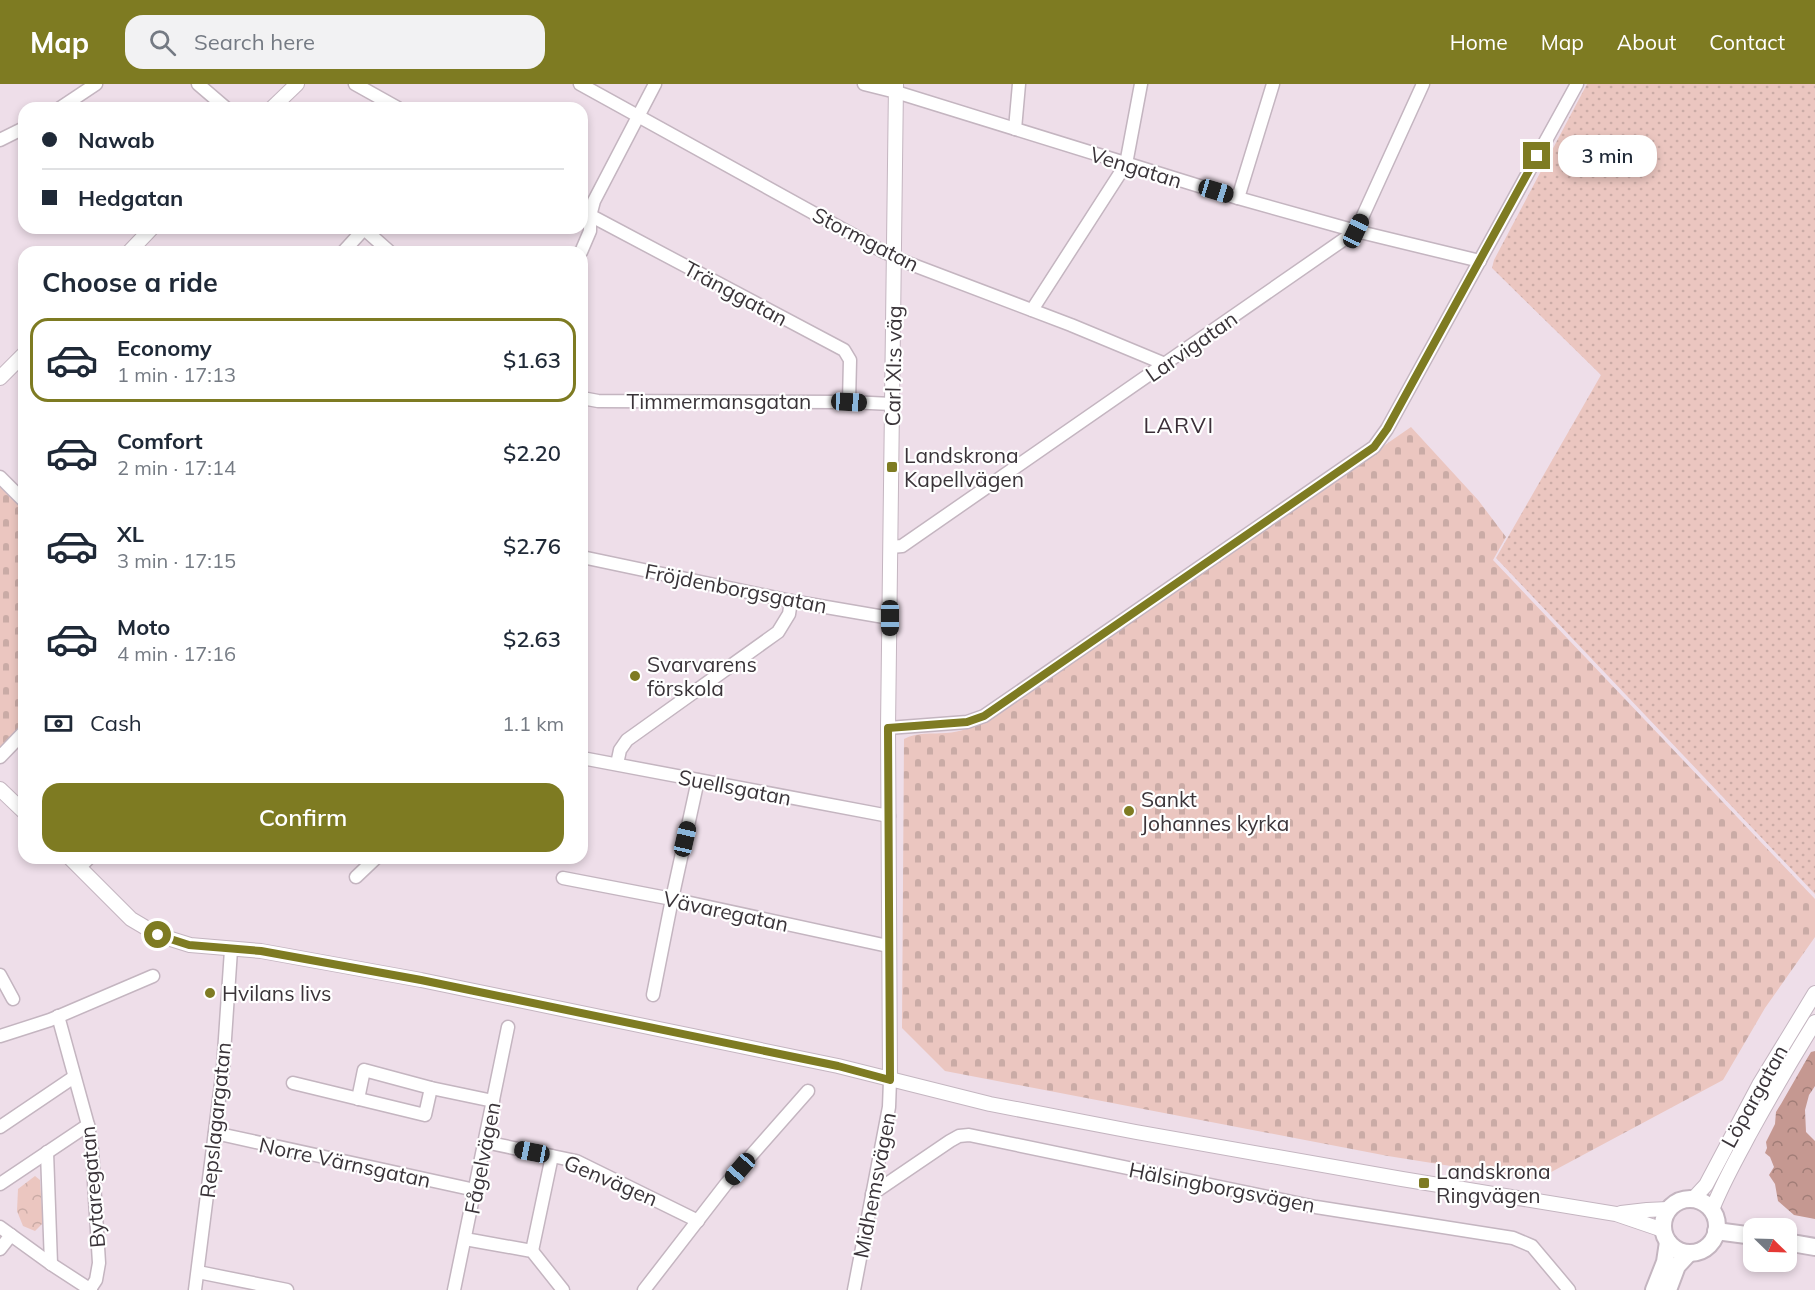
<!DOCTYPE html>
<html lang="en">
<head>
<meta charset="utf-8">
<style>
  :root { --surface:#fff; --page:#f2f2f3; --text:#1f2937; --muted:#747a83; --line:#e0e1e3; --accent:#7e7b22 }
  body { margin:0; font-family:Mulish,sans-serif; background:var(--page); color:var(--text); height:100vh; display:flex; flex-direction:column; font-size:22px; white-space:nowrap }
  * { box-sizing:border-box; margin:0 }
  p { font-size:20px; color:var(--muted) }
  .icon { flex:none; width:33px; height:33px; fill:none; stroke:currentColor; stroke-width:2; stroke-linecap:round; stroke-linejoin:round }
  .map { position:relative; flex:1; overflow:hidden }
  .sheet { position:absolute; left:18px; top:162px; width:570px; height:618px; display:flex; flex-direction:column; background:var(--surface); border-radius:18px; box-shadow:0 3px 9px #0003 }
  .sheet>* { flex:none }
  .hud { position:absolute; left:18px; top:18px; width:570px; height:132px; border-radius:18px; box-shadow:0 3px 9px #0003; display:grid; align-content:center; height:132px; padding:0 24px; background:var(--surface) }
  .needle { width:39px; rotate:113deg }
  .controls { position:absolute; left:1743px; top:1134px; display:grid; gap:12px }
  .controls a { display:grid; place-items:center; width:54px; height:54px; border-radius:12px; background:var(--surface); box-shadow:0 3px 9px #0003; font-size:30px }
  .end { position:absolute; width:27px; height:27px; margin:-14px; border:8px solid #7e7b22; background:#fff; box-shadow:0 0 0 3px #fff }
  .from { border-radius:50% }
  .bubble { position:absolute; height:42px; border-radius:18px; background:var(--surface); box-shadow:0 3px 9px #0003; font-size:20px; font-weight:600; line-height:42px; text-align:center }
  .car { position:absolute; width:18px; height:36px; margin:-18px -9px; border-radius:8px; box-shadow:0 0 4px 2px #0007; background:linear-gradient(#222 24%,#8ab4d8 0 40%,#222 0 76%,#8ab4d8 0 86%,#222 0) }
  .hud b { display:flex; align-items:center; gap:21px; height:57px; font-size:22px }
  .hud b+b { border-top:2px solid var(--line) }
  .hud i { width:15px; height:15px; background:var(--text) }
  ul { padding:0; list-style:none }
  li { display:flex; align-items:center; gap:18px; height:84px; margin:0 12px 9px; padding:0 12px; border:3px solid transparent; border-radius:18px }
  li div { flex:1 }
  li b { display:block; font-size:22px }
  li em { font-style:normal; font-weight:600 }
  li.selected { border-color:var(--accent) }
  li>.icon { width:54px; height:54px; stroke-width:1.5 }
  h2 { padding:0 24px; font-size:27px; line-height:72px }
  .pay { display:flex; align-items:center; gap:15px; height:66px; padding:0 24px; font-size:22px }
  .pay p { margin-inline-start:auto }
  .primary-button { display:flex; gap:12px; margin-top:auto; padding:12px 24px }
  .primary-button a { flex:1; height:69px; border-radius:18px; background:var(--accent); color:#fff; font-size:24px; font-weight:600; line-height:69px; text-align:center }
  header { display:flex; align-items:center; gap:36px; box-sizing:border-box; height:84px; padding:0 30px; background:var(--accent); color:#fff }
  header strong { font-size:28px }
  nav { display:flex; gap:33px; margin-inline-start:auto; font-size:21px }
  .search { width:420px; height:54px; background:var(--page); display:flex; align-items:center; gap:15px; box-sizing:border-box; padding:0 21px; border-radius:18px; color:var(--muted); font-size:22px }
  .map>svg:first-child { display:block }
  .forest { fill:url(#forest-crowns) }
  .cemetery { fill:url(#cemetery-stones) }
  .park { fill:url(#park-crowns) }
  .garden { fill:url(#garden-dots) }
  .lines { fill:none; stroke-linecap:round; stroke-linejoin:round }
  .minor-casing { stroke:#c4b5c0; stroke-width:15 }
  .tertiary-casing { stroke:#c4b5c0; stroke-width:16 }
  .secondary-casing { stroke:#c4b5c0; stroke-width:20 }
  .minor { stroke:#fff; stroke-width:12 }
  .tertiary { stroke:#fff; stroke-width:14 }
  .secondary { stroke:#fff; stroke-width:16 }
  .route { stroke:#7e7b22; stroke-width:8 }
  .poi-dot { fill:#7e7b22; stroke:#fff; stroke-width:2 }
  .labels { text-anchor:middle; dominant-baseline:central; stroke-width:4.5; stroke-linejoin:round; paint-order:stroke }
  .street-label { font-size:21px; fill:#3a3439; stroke:#fff }
  .poi-label { font-size:21px; fill:#3a3439; stroke:#fff; text-anchor:start }
  .neighbourhood-label { font-size:22px; letter-spacing:1.5px; fill:#3b2f38; stroke:#fff }
</style>
</head>
<body>
<header>
<strong>Map</strong>
<div class="search"><svg class="icon" aria-label="search" viewBox="0 0 24 24"><circle cx="10" cy="10" r="6"/><path d="M15 15l6 6"/></svg>Search here</div>
<nav><a>Home</a><a>Map</a><a>About</a><a>Contact</a></nav>
</header>
<div class="map">
<svg width="1815" height="1206" viewBox="0 0 1815 1206">
  <defs>
    <pattern id="forest-crowns" width="20" height="18" patternUnits="userSpaceOnUse" patternTransform="scale(1.5)"><rect width="20" height="18" fill="#c59891"/><path d="M2 6a3 3 0 1 1 6 0M12 15a3 3 0 1 1 6 0" fill="none" stroke="#a17d77"/></pattern>
    <pattern id="cemetery-stones" width="16" height="16" patternUnits="userSpaceOnUse" patternTransform="scale(1.5)"><rect width="16" height="16" fill="#ebc6c0"/><path d="M2 7V4a2 2 0 0 1 4 0v3zM10 15v-3a2 2 0 0 1 4 0v3z" fill="#caaba6"/></pattern>
    <pattern id="park-crowns" width="20" height="18" patternUnits="userSpaceOnUse" patternTransform="scale(1.5)"><rect width="20" height="18" fill="#ebc6c0"/><path d="M2 6a3 3 0 1 1 6 0M12 15a3 3 0 1 1 6 0" fill="none" stroke="#caaba6"/></pattern>
    <pattern id="garden-dots" width="8" height="8" patternUnits="userSpaceOnUse" patternTransform="scale(1.5)"><rect width="8" height="8" fill="#ebc6c0"/><path d="M2 2h.1M6 6h.1" fill="none" stroke="#caaba6" stroke-width="1.8" stroke-linecap="round"/></pattern>
  </defs>
  <rect width="100%" height="100%" fill="#eedee9"/>
  <polygon class="forest" points="1815,967 1815,1002 1809,1011 1805,1026 1806,1048 1815,1057 1815,1135 1794,1131 1778,1117 1775,1100 1769,1091 1774,1083 1770,1073 1765,1069 1767,1064 1766,1058 1775,1040 1776,1028 1781,1020 1808,973 1811,968"/>
  <g class="cemetery">
    <path d="M1411 343 1478 416 1506 453 1493 476 1815 815V853L1765 924 1723 996 1540 1094 1532 1095 1388 1072 945 987 902 944 904 655C917 648 932 650 946 649 961 648 974 643 987 636Z"/>
    <polygon points="0,403 24,426 24,640 0,665"/>
  </g>
  <polygon class="park" points="35,1092 40,1096 43,1139 35,1147 23,1142 17,1127 18,1105"/>
  <polygon class="garden" points="1587,0 1815,0 1815,810 1496,474 1601,291 1492,184 1494,176"/>
  <g class="lines">
    <defs>
      <g id="minor">
        <polyline points="198,0 226,24"/>
        <polyline points="355,0 398,24"/>
        <polyline points="580,0 884,168 908,179 1071,241 1165,280"/>
        <polyline points="864,0 896,8 1238,114 1356,147 1480,177"/>
        <polyline points="60,24 96,0"/>
        <polyline points="1015,45 1019,0"/>
        <polyline points="0,56 24,44"/>
        <polyline points="1238,114 1273,0"/>
        <polyline points="582,127 844,266 850,276 849,318"/>
        <polyline points="363,144 390,168"/>
        <polyline points="343,168 364,145"/>
        <polyline points="581,168 590,147 590,132 594,117 655,0"/>
        <polyline points="1032,226 1126,80 1141,0"/>
        <polyline points="582,314 598,317 849,318 892,320"/>
        <polyline points="0,393 24,417"/>
        <polyline points="891,463 902,462 1356,147 1423,0"/>
        <polyline points="582,473 791,517 890,534"/>
        <polyline points="888,644 967,638 984,632 1374,363 1387,345 1577,0"/>
        <polyline points="0,673 24,648"/>
        <polyline points="582,674 889,732"/>
        <polyline points="617,680 620,666 627,656 778,548 789,530 791,517"/>
        <polyline points="80,783 89,774"/>
        <polyline points="356,793 376,774"/>
        <polyline points="563,794 672,815 888,862"/>
        <polyline points="0,891 13,915"/>
        <polyline points="653,911 672,815 698,696"/>
        <polyline points="58,932 88,1041 92,1066 99,1179 96,1196 90,1205"/>
        <polyline points="0,952 50,936 153,892"/>
        <polyline points="293,999 425,1031 431,1004"/>
        <polyline points="358,1015 364,986 431,1004 493,1017"/>
        <polyline points="0,1043 74,993"/>
        <polyline points="215,1049 475,1106"/>
        <polyline points="485,1058 576,1077 698,1137"/>
        <polyline points="47,1068 51,1180"/>
        <polyline points="0,1100 88,1041"/>
        <polyline points="872,1110 950,1057 959,1052 969,1051 1316,1123 1513,1154 1532,1162 1569,1206"/>
        <polyline points="0,1143 51,1180 91,1206"/>
        <polyline points="465,1155 532,1167 563,1206"/>
        <polyline points="0,1165 11,1151"/>
        <polyline points="532,1167 552,1072"/>
        <polyline points="198,1188 287,1206"/>
        <polyline points="195,1206 223,984 231,866"/>
        <polyline points="454,1206 508,943"/>
        <polyline points="644,1206 726,1100 808,1007"/>
        <polyline points="854,1206 889,1023 890,996"/>
      </g>
      <g id="tertiary">
        <polyline points="272,24 297,0"/>
        <polyline points="129,168 152,144"/>
        <polyline points="0,294 24,270"/>
        <polyline points="0,705 24,728"/>
        <polyline points="70,774 131,835 158,851 190,861 261,867 421,896 838,982 990,1020 1136,1048 1402,1095 1616,1130 1663,1146"/>
        <polyline points="890,996 888,644 896,0"/>
        <polyline points="1693,1115 1706,1101 1759,1001 1815,909"/>
        <path d="M1712 1126C1722 1100 1736 1076 1749 1051 1770 1013 1792 975 1815 938"/>
        <polyline points="1621,1129 1647,1126 1668,1125"/>
      </g>
      <g id="secondary">
        <circle cx="1690" cy="1142" r="27"/>
        <polyline points="1716,1147 1754,1152"/>
        <polyline points="1786,1158 1815,1163"/>
        <polyline points="1654,1206 1665,1178 1668,1158"/>
        <polyline points="1668,1206 1677,1182 1689,1169"/>
      </g>
    </defs>
    <use href="#minor" class="minor-casing"/>
    <use href="#tertiary" class="tertiary-casing"/>
    <use href="#secondary" class="secondary-casing"/>
    <use href="#minor" class="minor"/>
    <use href="#tertiary" class="tertiary"/>
    <use href="#secondary" class="secondary"/>
  </g>
  <g class="lines">
    <polyline class="route" points="158,851 189,861 261,867 421,896 838,982 890,996 888,644 967,638 984,632 1374,363 1387,345 1537,72"/>
  </g>
  <g class="poi-dot">
    <rect x="886" y="377" width="12" height="12" rx="3"/>
    <circle cx="635" cy="592" r="6"/>
    <circle cx="1129" cy="727" r="6"/>
    <circle cx="210" cy="909" r="6"/>
    <rect x="1418" y="1093" width="12" height="12" rx="3"/>
  </g>
  <g class="labels">
    <g class="street-label">
      <text transform="translate(1136 83) rotate(17)">Vengatan</text>
      <text transform="translate(866 155) rotate(27)">Stormgatan</text>
      <text transform="translate(736 209) rotate(28)">Tränggatan</text>
      <text transform="translate(1191 262) rotate(-35)">Larvigatan</text>
      <text transform="translate(893 282) rotate(-89)">Carl XI:s väg</text>
      <text x="719" y="317">Timmermansgatan</text>
      <text transform="translate(736 504) rotate(11)">Fröjdenborgsgatan</text>
      <text transform="translate(735 703) rotate(11)">Suellsgatan</text>
      <text transform="translate(726 827) rotate(12)">Vävaregatan</text>
      <text transform="translate(1754 1012) rotate(-61)">Löpargatan</text>
      <text transform="translate(215 1036) rotate(-84)">Repslagargatan</text>
      <text transform="translate(482 1074) rotate(-79)">Fågelvägen</text>
      <text transform="translate(345 1078) rotate(12)">Norre Värnsgatan</text>
      <text transform="translate(611 1096) rotate(23)">Genvägen</text>
      <text transform="translate(874 1101) rotate(-79)">Midhemsvägen</text>
      <text transform="translate(92 1103) rotate(-95)">Bytaregatan</text>
      <text transform="translate(1222 1103) rotate(11)">Hälsingborgsvägen</text>
    </g>
    <g class="poi-label">
      <text x="904" y="371">Landskrona<tspan x="904" dy="24">Kapellvägen</tspan></text>
      <text x="647" y="580">Svarvarens<tspan x="647" dy="24">förskola</tspan></text>
      <text x="1141" y="715">Sankt<tspan x="1141" dy="24">Johannes kyrka</tspan></text>
      <text x="222" y="909">Hvilans livs</text>
      <text x="1436" y="1087">Landskrona<tspan x="1436" dy="24">Ringvägen</tspan></text>
    </g>
    <g class="neighbourhood-label">
      <text x="1179" y="341">LARVI</text>
    </g>
  </g>
</svg>
<div class="controls">
<a><svg class="needle" viewBox="-14 -14 28 28"><path d="M0-13l5 13h-10z" fill="#e53935"/><path d="M0 13l5-13h-10z" fill="#747a83"/></svg></a>
</div>
<i class="end from" style="left:158px;top:851px"></i>
<i class="end" style="left:1537px;top:72px"></i>
<div class="bubble" style="left:1558px;top:51px;width:99px">3 min</div>
<i class="car" style="left:1216px;top:107px;rotate:107deg"></i>
<i class="car" style="left:1356px;top:147px;rotate:25deg"></i>
<i class="car" style="left:849px;top:318px;rotate:93deg"></i>
<i class="car" style="left:890px;top:534px;rotate:180deg"></i>
<i class="car" style="left:685px;top:755px;rotate:13deg"></i>
<i class="car" style="left:532px;top:1068px;rotate:281deg"></i>
<i class="car" style="left:740px;top:1085px;rotate:221deg"></i>
<div class="hud">
<b><i class="from"></i>Nawab</b>
<b><i></i>Hedgatan</b>
</div>
<section class="sheet">
<h2>Choose a ride</h2>
<ul>
<li class="selected"><svg class="icon" aria-label="car" viewBox="0 0 24 24"><path d="M5 17H2v-5l4-1 3-4h7l3 4 3 1v5h-3M9 17h6M6 11h13"/><circle cx="7" cy="17" r="2"/><circle cx="17" cy="17" r="2"/></svg><div><b>Economy</b><p>1 min · 17:13</p></div><em>$1.63</em></li>
<li><svg class="icon" aria-label="car" viewBox="0 0 24 24"><path d="M5 17H2v-5l4-1 3-4h7l3 4 3 1v5h-3M9 17h6M6 11h13"/><circle cx="7" cy="17" r="2"/><circle cx="17" cy="17" r="2"/></svg><div><b>Comfort</b><p>2 min · 17:14</p></div><em>$2.20</em></li>
<li><svg class="icon" aria-label="car" viewBox="0 0 24 24"><path d="M5 17H2v-5l4-1 3-4h7l3 4 3 1v5h-3M9 17h6M6 11h13"/><circle cx="7" cy="17" r="2"/><circle cx="17" cy="17" r="2"/></svg><div><b>XL</b><p>3 min · 17:15</p></div><em>$2.76</em></li>
<li><svg class="icon" aria-label="car" viewBox="0 0 24 24"><path d="M5 17H2v-5l4-1 3-4h7l3 4 3 1v5h-3M9 17h6M6 11h13"/><circle cx="7" cy="17" r="2"/><circle cx="17" cy="17" r="2"/></svg><div><b>Moto</b><p>4 min · 17:16</p></div><em>$2.63</em></li>
</ul>
<div class="pay"><svg class="icon" aria-label="cash" viewBox="0 0 24 24"><path d="M3 7h18v10H3z"/><circle cx="12" cy="12" r="2"/></svg>Cash<p>1.1 km</p></div>
<div class="primary-button"><a>Confirm</a></div>
</section>
</div>
</body>
</html>
